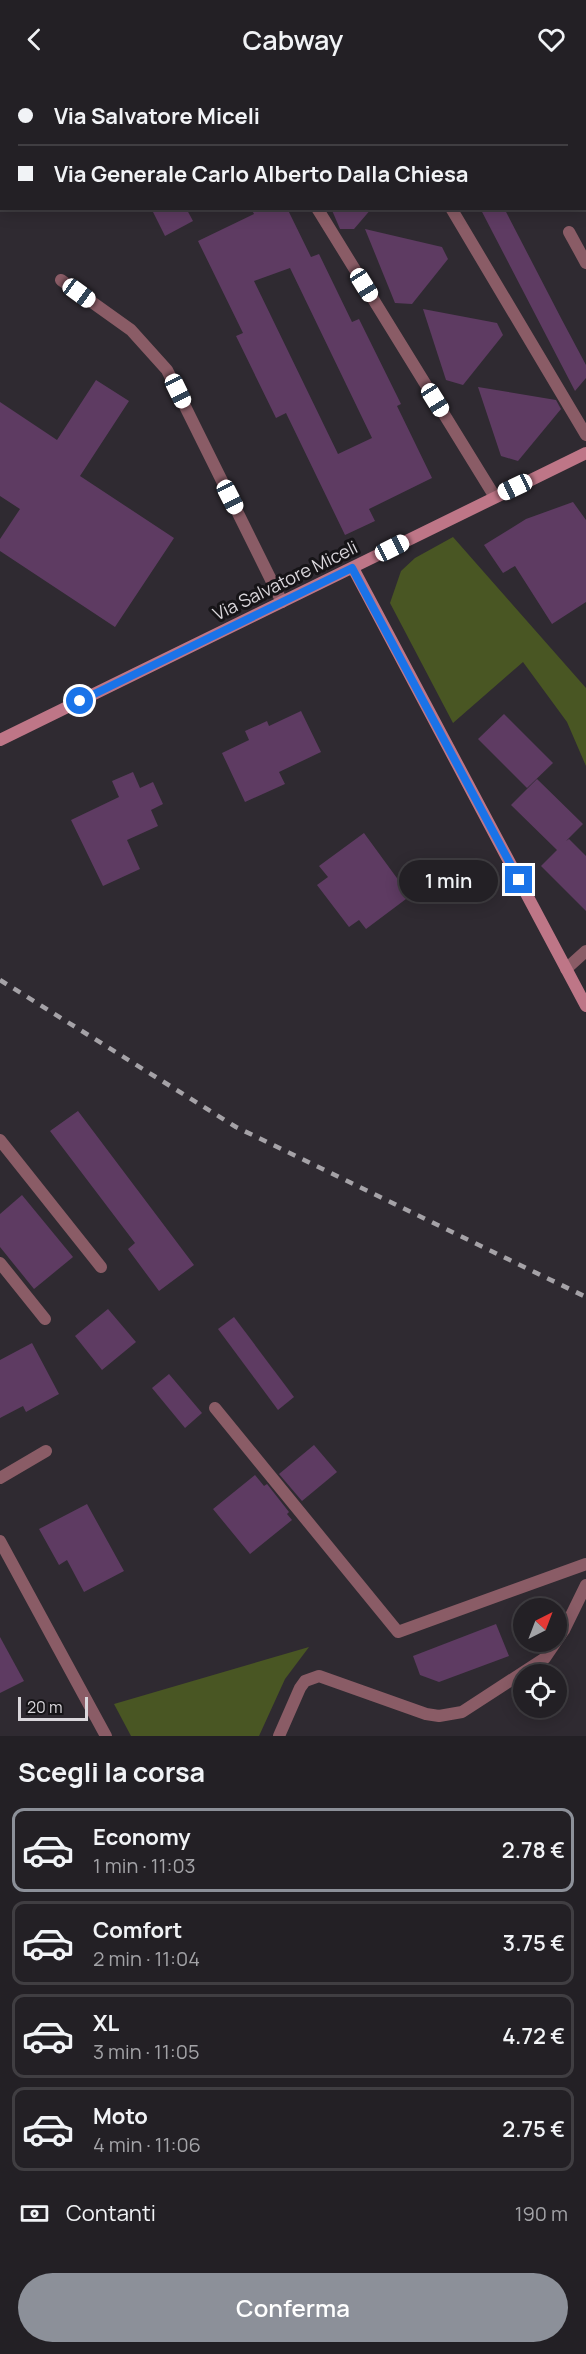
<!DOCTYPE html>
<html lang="it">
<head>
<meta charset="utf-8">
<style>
  :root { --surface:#232025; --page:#2f2d32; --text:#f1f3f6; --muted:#a3a3a7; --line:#403e42; --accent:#8c9099 }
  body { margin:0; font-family:Manrope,sans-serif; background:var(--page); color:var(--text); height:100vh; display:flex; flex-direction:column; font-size:22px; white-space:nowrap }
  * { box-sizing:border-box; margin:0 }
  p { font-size:20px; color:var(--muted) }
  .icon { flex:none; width:33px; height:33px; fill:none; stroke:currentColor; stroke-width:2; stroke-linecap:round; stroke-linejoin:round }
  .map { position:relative; height:1658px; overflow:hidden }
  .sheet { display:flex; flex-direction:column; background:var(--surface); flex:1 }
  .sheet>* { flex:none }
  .guide { position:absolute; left:0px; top:0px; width:586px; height:132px; box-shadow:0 3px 15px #0003,0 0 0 2px var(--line); display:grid; align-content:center; height:132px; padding:0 18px; background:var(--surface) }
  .needle { width:39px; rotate:42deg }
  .fabs { position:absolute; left:513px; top:1520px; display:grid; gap:12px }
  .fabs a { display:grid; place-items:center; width:54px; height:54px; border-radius:50%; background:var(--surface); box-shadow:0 3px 15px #0003,0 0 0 2px var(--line); font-size:30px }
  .scale { position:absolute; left:18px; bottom:15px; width:70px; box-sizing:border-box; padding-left:6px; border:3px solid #dad7dc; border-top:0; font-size:16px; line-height:21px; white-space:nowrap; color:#dad7dc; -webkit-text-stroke:4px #161417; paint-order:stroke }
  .end { position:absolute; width:27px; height:27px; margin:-14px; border:8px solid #1a73e8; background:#fff; box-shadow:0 0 0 3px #fff }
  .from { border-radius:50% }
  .bubble { position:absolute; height:42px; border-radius:21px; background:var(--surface); box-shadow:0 3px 15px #0003,0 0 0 2px var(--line); font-size:20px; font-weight:600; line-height:42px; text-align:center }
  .car { position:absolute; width:18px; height:36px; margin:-18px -9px; border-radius:8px; box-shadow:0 0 4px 2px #0007; background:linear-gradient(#fff 24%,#345 0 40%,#fff 0 76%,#345 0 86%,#fff 0) }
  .guide b { display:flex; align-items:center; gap:21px; height:57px; font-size:22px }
  .guide b+b { border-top:2px solid var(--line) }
  .guide i { width:15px; height:15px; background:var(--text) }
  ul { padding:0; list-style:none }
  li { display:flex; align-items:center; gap:18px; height:84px; margin:0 12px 9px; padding:0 6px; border:3px solid var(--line); border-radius:12px }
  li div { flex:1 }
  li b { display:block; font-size:22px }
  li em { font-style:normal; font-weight:600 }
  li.active { border-color:var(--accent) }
  li>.icon { width:54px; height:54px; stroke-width:1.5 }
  h2 { padding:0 18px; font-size:27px; line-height:72px }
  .pay { display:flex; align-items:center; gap:15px; height:66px; padding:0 18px; font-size:22px }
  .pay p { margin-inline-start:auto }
  .primary-button { display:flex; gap:12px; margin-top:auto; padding:12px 18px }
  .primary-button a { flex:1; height:69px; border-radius:36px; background:var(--accent); color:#fff; font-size:24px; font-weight:600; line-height:69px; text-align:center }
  header { display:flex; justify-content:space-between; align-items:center; height:78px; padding:0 18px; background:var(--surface); font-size:27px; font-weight:600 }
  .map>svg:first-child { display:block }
  .green { fill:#495623 }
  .building { fill:#5e3b62; fill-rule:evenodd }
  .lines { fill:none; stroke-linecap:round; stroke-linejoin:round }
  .street { stroke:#8a5c66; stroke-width:12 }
  .secondary { stroke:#be7687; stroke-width:12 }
  .rail { stroke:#a5a2a7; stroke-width:4.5; stroke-dasharray:8 8; stroke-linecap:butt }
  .route { stroke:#1a73e8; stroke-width:8 }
  .labels { text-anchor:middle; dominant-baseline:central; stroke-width:6; stroke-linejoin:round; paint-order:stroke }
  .street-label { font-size:18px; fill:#dad7dc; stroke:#161417 }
</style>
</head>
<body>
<header><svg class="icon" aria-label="back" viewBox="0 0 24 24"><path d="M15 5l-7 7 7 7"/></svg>Cabway<svg class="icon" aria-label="heart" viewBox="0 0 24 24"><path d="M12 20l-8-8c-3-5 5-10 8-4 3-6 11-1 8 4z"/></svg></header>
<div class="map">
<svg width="586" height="1658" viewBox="0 0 586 1658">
  <rect width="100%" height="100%" fill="#2f2a31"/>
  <g class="green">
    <polygon points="453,459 586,610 586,688 567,644 523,584 453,645 390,525 401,493 415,480"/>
    <polygon points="309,1569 285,1601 259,1658 131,1658 114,1626"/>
  </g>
  <g class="building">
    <polygon points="151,130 186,130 193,143 165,158"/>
    <path d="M251 130H287L311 179 319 176 352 244 359 241 401 326 397 328 432 400 369 431 375 443 345 457 286 335 276 340 236 258 243 255 198 163 254 136ZM290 190 372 360 338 376 254 203Z"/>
    <polygon points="331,130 372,130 354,151 340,151"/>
    <polygon points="480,130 504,130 562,242 586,287 586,300 575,313"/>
    <polygon points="365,151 442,169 448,181 412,226 395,225"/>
    <polygon points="423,231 497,245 503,257 463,307 446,302"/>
    <polygon points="96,302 129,323 80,398 174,460 115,549 0,473 0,461 20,431 0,418 0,324 57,362"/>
    <polygon points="478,309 556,322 561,331 518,383 501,378"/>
    <polygon points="573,424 586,442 586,524 552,546 515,488 503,495 484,467 526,441"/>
    <polygon points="301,633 321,674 279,694 285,706 245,724 222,675 249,662 245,653 267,643 269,648"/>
    <polygon points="504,636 553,685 527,710 478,661"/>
    <polygon points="133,694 140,710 153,704 163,726 151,732 158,748 127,762 140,791 103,808 71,742 119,719 112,703"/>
    <polygon points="537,701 583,746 566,763 569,761 586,778 586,833 541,788 557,772 511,727"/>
    <polygon points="364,755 410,818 366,851 359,842 349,849 317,807 328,799 319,788"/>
    <polygon points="78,1033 194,1187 159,1213 128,1171 135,1165 50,1053"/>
    <polygon points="22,1117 73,1179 34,1211 0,1169 0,1136"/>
    <polygon points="108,1231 136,1264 102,1292 75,1258"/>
    <polygon points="234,1239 294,1319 278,1332 218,1251"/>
    <polygon points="32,1265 59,1316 26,1334 23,1328 0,1340 0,1282"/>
    <polygon points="169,1296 202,1335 185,1350 152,1310"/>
    <polygon points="314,1367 337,1394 302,1423 279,1396"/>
    <polygon points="255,1397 264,1408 267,1406 289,1434 287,1436 292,1442 250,1476 213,1431"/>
    <polygon points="87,1426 124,1493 84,1514 67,1482 59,1487 39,1451"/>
    <polygon points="496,1546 509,1578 439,1604 420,1597 413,1578"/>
    <polygon points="0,1559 24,1603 0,1615"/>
  </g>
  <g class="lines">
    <g class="street">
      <polyline points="200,0 201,2"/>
      <polyline points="373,0 374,2"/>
      <polyline points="317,130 495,419"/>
      <polyline points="451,130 586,357"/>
      <polyline points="569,154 586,185"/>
      <polyline points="61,202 131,252 167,292 282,524"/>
      <polyline points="566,891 586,873"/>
      <polyline points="0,1062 101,1189"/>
      <polyline points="0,1185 45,1241"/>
      <polyline points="215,1330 398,1554 586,1486"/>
      <polyline points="0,1400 46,1373"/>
      <polyline points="0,1463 106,1658"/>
      <polyline points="279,1658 300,1610 305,1603 319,1598 426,1636 439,1638 462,1634 545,1580 564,1552 586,1507"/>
    </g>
    <g class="secondary">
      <polyline points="353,490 586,928"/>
      <polyline points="0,662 586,375"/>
    </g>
    <polyline class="rail" points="0,902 236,1049 586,1219"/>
  </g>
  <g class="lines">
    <polyline class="route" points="80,623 352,490 519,802"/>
  </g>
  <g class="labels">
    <g class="street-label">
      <text transform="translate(285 502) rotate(-26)">Via Salvatore Miceli</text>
    </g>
  </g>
</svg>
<div class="fabs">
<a><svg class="needle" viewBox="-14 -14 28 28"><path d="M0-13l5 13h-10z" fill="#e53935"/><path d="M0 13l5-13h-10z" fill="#a3a3a7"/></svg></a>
<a><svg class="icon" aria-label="locate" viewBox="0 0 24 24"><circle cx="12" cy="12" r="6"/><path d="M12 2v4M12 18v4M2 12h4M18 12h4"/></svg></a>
</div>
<div class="scale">20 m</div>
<i class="end from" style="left:80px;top:623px"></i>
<i class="end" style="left:519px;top:802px"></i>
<div class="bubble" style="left:399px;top:782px;width:99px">1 min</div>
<i class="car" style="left:364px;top:207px;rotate:148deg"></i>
<i class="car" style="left:79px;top:215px;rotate:126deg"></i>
<i class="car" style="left:178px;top:313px;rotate:154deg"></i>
<i class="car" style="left:435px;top:322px;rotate:148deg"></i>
<i class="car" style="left:515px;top:409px;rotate:245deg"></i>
<i class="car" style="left:230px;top:419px;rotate:153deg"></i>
<i class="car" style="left:392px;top:470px;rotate:63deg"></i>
<div class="guide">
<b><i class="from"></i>Via Salvatore Miceli</b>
<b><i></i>Via Generale Carlo Alberto Dalla Chiesa</b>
</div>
</div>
<section class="sheet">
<h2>Scegli la corsa</h2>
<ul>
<li class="active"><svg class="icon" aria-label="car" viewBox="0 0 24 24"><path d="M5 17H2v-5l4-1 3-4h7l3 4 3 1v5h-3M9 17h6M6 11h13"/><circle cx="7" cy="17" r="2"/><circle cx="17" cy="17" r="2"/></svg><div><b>Economy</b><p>1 min · 11:03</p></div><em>2.78 €</em></li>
<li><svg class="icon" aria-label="car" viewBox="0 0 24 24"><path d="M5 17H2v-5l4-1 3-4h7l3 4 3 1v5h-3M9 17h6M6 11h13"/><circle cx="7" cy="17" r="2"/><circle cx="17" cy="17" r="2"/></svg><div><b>Comfort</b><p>2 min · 11:04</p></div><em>3.75 €</em></li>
<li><svg class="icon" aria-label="car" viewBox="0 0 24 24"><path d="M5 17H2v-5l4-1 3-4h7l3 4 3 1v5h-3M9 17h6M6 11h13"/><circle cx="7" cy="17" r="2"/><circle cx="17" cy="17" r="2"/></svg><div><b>XL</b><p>3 min · 11:05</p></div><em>4.72 €</em></li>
<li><svg class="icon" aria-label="car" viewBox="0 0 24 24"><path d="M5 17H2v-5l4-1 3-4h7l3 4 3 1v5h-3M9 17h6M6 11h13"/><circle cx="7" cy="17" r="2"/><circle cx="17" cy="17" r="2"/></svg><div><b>Moto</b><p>4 min · 11:06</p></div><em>2.75 €</em></li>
</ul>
<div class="pay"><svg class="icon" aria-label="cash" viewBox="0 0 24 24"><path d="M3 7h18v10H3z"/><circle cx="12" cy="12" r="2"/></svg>Contanti<p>190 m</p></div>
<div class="primary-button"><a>Conferma</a></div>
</section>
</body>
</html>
